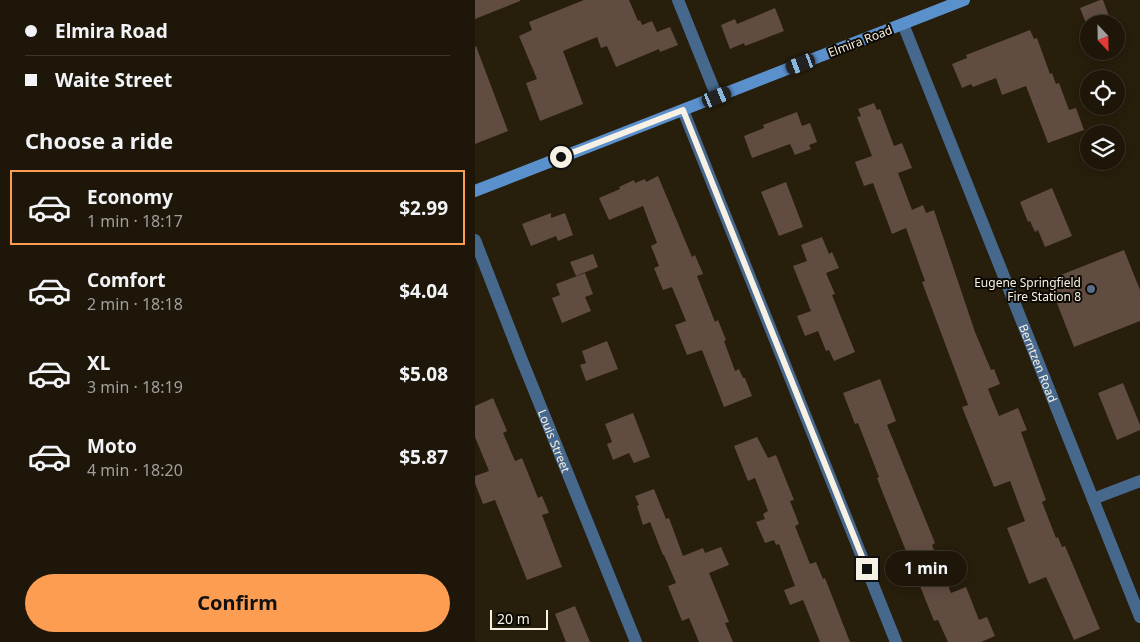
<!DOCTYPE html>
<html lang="en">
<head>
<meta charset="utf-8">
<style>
  :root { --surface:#1d1609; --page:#2a2317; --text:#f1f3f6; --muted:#a09f9c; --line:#3b352a; --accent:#fc9d52 }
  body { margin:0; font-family:"Noto Sans",sans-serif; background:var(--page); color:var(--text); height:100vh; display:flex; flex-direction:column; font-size:19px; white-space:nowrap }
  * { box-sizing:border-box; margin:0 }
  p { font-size:16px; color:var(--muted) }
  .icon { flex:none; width:28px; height:28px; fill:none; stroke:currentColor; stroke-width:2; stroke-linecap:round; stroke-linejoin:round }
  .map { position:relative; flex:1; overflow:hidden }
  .panel { display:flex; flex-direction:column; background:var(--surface); width:475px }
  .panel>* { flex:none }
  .top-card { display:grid; align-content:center; height:110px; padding:0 25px; background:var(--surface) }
  .needle { width:32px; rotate:158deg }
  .controls { position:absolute; left:605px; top:15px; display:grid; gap:10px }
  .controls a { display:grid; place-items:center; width:45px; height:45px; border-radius:50%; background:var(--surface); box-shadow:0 2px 12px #0003,0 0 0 1px var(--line); font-size:25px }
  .scale { position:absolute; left:15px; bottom:12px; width:58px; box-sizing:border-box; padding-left:5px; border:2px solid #f7f0e4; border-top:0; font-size:14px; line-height:18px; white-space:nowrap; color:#f7f0e4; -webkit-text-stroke:4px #0d0903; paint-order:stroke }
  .end { position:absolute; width:22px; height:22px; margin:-11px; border:6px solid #f7f0e4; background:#111; box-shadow:0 0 0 2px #111 }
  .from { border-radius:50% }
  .bubble { position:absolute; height:35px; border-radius:18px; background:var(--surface); box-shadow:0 2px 12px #0003,0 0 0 1px var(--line); font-size:16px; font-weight:700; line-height:35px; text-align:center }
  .car { position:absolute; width:15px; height:30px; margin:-15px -8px; border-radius:6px; box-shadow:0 0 4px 1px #0007; background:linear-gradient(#222 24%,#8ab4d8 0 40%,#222 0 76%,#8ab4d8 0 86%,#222 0) }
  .top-card b { display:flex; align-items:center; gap:18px; height:48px; font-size:19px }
  .top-card b+b { border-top:1px solid var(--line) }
  .top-card i { width:12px; height:12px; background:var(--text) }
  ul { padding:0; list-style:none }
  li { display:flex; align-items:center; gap:15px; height:75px; margin:0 10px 8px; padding:0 15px; border:2px solid transparent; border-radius:0px }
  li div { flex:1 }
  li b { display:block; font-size:19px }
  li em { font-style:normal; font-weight:700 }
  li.selected { border-color:var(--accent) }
  li>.icon { width:45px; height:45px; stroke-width:1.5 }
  h2 { padding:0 25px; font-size:22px; line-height:60px }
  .action { display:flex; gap:10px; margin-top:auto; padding:10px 25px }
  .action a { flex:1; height:58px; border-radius:30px; background:var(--accent); color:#111; font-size:20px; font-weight:700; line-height:58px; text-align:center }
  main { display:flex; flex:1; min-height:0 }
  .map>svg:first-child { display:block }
  .building { fill:#614c41 }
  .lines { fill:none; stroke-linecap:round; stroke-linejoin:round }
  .street { stroke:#46688d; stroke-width:12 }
  .secondary { stroke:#5a91cd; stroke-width:12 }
  .route { stroke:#f7f0e4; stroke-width:6 }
  .service-dot { fill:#5c6f8a; stroke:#0d0903; stroke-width:2 }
  .labels { text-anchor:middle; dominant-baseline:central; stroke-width:4; stroke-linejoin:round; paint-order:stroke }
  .street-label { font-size:12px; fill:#f7f0e4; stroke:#0d0903 }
  .poi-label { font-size:12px; fill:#f7f0e4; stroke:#0d0903; text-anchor:end }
</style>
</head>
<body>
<main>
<section class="panel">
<div class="top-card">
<b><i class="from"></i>Elmira Road</b>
<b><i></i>Waite Street</b>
</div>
<h2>Choose a ride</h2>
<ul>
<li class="selected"><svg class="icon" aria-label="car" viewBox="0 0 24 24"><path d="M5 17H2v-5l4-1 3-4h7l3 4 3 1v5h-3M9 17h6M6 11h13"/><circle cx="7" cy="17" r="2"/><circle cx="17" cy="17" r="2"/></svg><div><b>Economy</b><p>1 min · 18:17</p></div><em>$2.99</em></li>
<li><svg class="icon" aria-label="car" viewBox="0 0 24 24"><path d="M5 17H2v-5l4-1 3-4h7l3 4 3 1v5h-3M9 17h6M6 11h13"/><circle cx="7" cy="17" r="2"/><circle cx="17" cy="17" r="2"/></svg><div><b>Comfort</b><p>2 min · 18:18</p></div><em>$4.04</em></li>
<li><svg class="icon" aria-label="car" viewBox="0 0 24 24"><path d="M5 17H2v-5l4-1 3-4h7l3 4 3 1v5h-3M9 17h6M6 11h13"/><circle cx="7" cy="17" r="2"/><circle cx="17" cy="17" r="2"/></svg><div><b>XL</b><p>3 min · 18:19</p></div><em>$5.08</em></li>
<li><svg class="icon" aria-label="car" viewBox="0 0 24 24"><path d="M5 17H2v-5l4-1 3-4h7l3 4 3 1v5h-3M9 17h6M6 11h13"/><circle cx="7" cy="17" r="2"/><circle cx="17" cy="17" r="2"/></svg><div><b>Moto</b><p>4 min · 18:20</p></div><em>$5.87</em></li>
</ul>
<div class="action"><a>Confirm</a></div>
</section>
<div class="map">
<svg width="665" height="642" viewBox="0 0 665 642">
  <rect width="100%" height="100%" fill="#271e0c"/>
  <g class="building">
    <polygon points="0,0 45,0 45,1 0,19"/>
    <polygon points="109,0 154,0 163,21 165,20 167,25 177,21 182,32 195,27 203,45 185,52 184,49 141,67 132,46 126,48 122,37 88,51 108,104 65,121 51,83 62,79 44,36 57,30 54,22"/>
    <polygon points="625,0 628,0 637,24 614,24 614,31 605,8"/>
    <polygon points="300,8 309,31 270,46 269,43 255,49 246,25 260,19 262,24"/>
    <polygon points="555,30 559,39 562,38 575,74 577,73 581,84 584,83 594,110 601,108 609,130 573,143 551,86 527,95 521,78 498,87 496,84 487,88 477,64 492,58 491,55"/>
    <polygon points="1,46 33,131 0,144 0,47"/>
    <polygon points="399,103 402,110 405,109 419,146 427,143 437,168 423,173 437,210 448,205 451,213 459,210 500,332 516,370 519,369 525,384 513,389 524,416 543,408 552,430 546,432 571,500 567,502 581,538 583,537 587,547 590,546 625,629 599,640 571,577 554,584 532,528 550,521 535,481 519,487 487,407 493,405 447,282 450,281 431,228 417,234 398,183 389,186 380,162 397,156 382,117 386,116 383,109"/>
    <polygon points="322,112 327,126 335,123 342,142 334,145 336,149 320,155 315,144 277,158 269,136 289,128 288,125"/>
    <polygon points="183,176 217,257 220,255 228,274 222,276 240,322 243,320 251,340 249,341 260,371 264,369 268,378 270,378 277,396 249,407 227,350 212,355 200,325 211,321 197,287 188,290 179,268 184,266 176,246 182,243 168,206 134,220 124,198 145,189 144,187 159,180 160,183 170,179 171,182"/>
    <polygon points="311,182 328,227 304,236 286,192"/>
    <polygon points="577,188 597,236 570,247 563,230 560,232 555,221 553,222 545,202"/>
    <polygon points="76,213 76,218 90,213 98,235 83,241 81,236 56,246 47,224"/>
    <polygon points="347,237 354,254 357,252 364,268 351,273 360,294 357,295 380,352 359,361 354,350 351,351 343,331 330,336 322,316 336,311 318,266 332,261 326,245"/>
    <polygon points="649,250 665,290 665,321 599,347 573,280"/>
    <polygon points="118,254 123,267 101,276 95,262"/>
    <polygon points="110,273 118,294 110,297 116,311 87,323 77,298 85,295 81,284"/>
    <polygon points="132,341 143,369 111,381 105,365 111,363 107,351"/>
    <polygon points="405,379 421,421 412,425 460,543 457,545 476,593 491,587 504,620 512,617 520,636 506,642 473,642 463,620 459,621 409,496 402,478 404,477 383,423 380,424 368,393"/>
    <polygon points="648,383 665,425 665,430 642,440 623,393"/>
    <polygon points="18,398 32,431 28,433 40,461 47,458 63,498 67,496 74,513 67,515 87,567 52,580 20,500 8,504 0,483 0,476 14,471 0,437 0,406"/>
    <polygon points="158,413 175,457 159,463 154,453 138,460 132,444 137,442 130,424"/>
    <polygon points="282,437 293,458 301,455 319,500 315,501 324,524 320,526 335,564 341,562 348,579 350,578 375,642 345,642 328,600 315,605 309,590 320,586 304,544 301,545 299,540 290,543 281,522 290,519 288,514 293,511 280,478 273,481 259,446"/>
    <polygon points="179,489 191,519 194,518 208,556 228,548 230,553 246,547 254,565 234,573 254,622 250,623 258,642 224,642 214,618 207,621 193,586 201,583 189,555 188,555 175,522 168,525 162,506 164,505 160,496"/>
    <polygon points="100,606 115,642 91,642 80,614"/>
  </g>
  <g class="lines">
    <g class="street">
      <polyline points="203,0 242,97"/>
      <path id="s1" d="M428 24 665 617"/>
      <polyline points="208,110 421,642"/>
      <path id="s2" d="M0 240 46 358 161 642"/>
      <polyline points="618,499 665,481"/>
    </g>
    <polyline class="secondary" points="0,191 489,0"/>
  </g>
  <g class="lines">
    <polyline class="route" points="86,157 208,110 392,569"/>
  </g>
  <circle class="service-dot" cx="616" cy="289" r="5"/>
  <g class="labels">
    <g class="street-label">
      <text transform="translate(385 41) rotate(-21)">Elmira Road</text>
      <text stroke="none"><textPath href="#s1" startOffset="365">Berntzen Road</textPath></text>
      <text stroke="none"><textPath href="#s2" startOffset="216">Louis Street</textPath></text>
    </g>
    <g class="poi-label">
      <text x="606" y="282">Eugene Springfield<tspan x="606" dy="14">Fire Station 8</tspan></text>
    </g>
  </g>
</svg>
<div class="controls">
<a><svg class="needle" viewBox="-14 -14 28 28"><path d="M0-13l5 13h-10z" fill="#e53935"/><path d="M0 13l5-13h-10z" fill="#a09f9c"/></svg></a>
<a><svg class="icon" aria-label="locate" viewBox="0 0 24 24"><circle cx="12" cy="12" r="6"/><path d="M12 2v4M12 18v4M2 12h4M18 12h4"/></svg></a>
<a><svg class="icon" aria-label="layers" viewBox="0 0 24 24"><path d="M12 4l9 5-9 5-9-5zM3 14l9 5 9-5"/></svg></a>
</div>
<div class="scale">20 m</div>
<i class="end from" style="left:86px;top:157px"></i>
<i class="end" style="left:392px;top:569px"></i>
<div class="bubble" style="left:410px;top:551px;width:82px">1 min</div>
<i class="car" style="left:326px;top:64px;rotate:249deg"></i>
<i class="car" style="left:242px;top:97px;rotate:68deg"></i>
</div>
</main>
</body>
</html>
